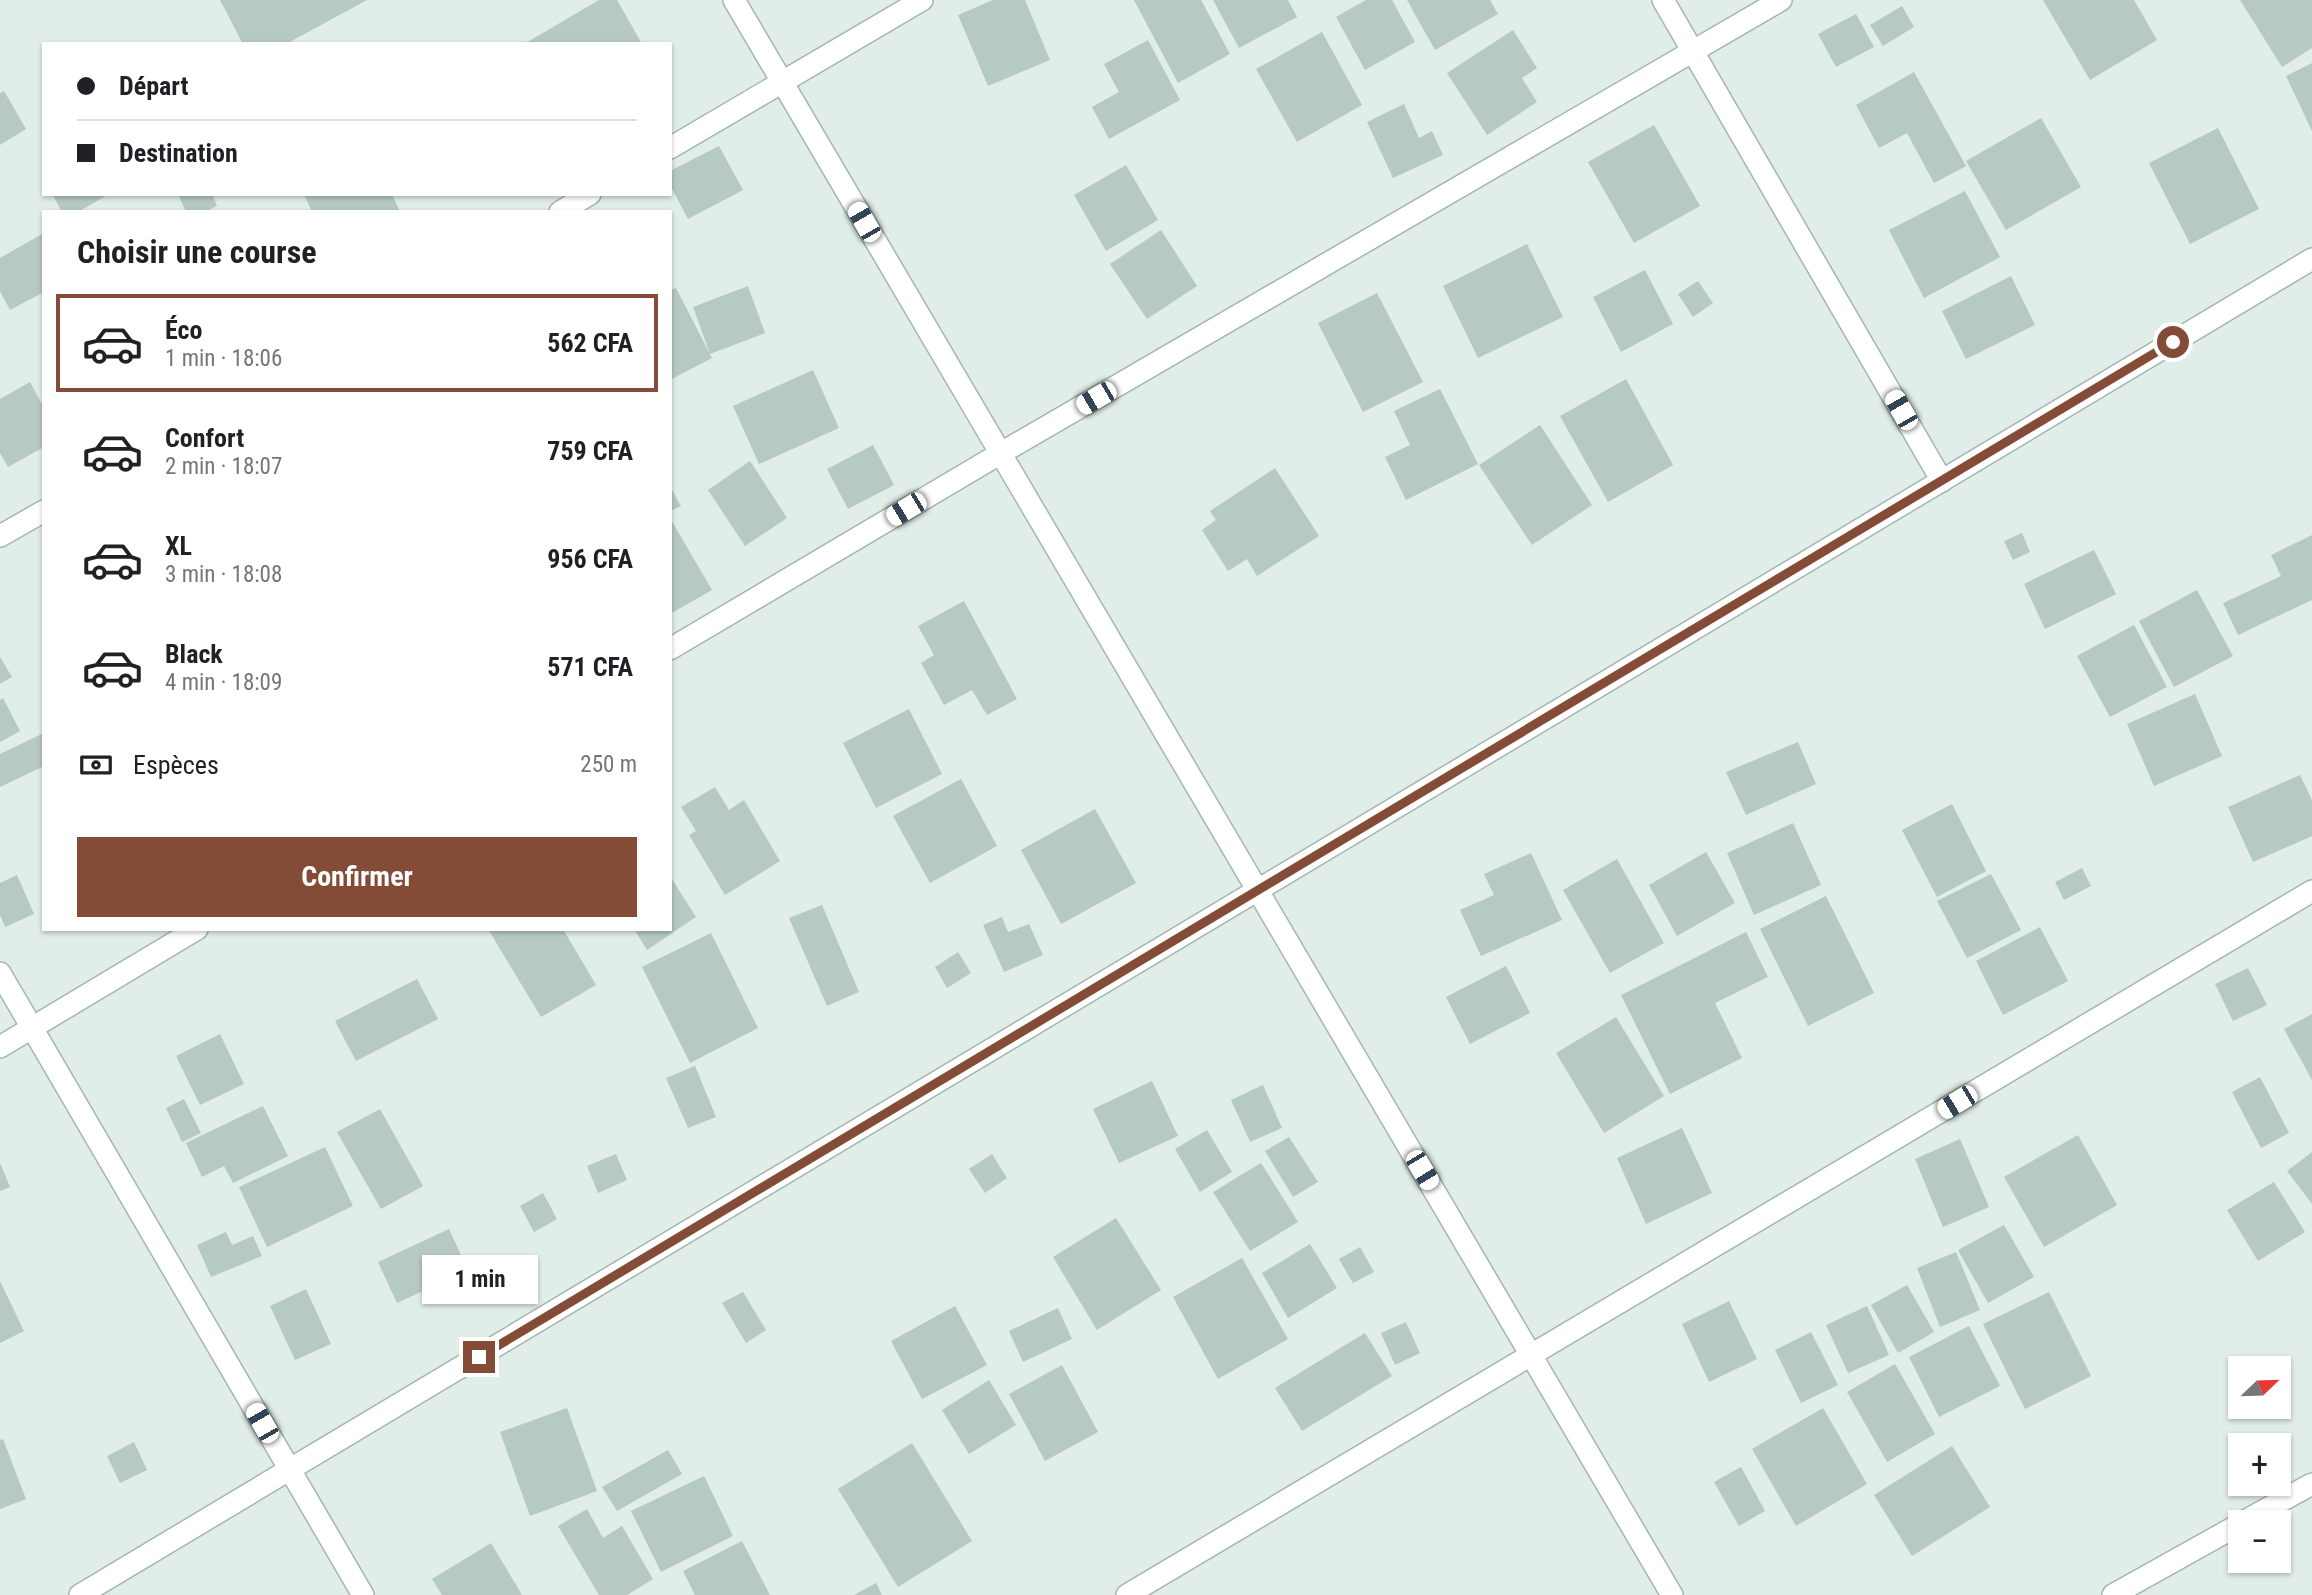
<!DOCTYPE html>
<html lang="fr">
<head>
<meta charset="utf-8">
<style>
  :root { --surface:#fff; --page:#f2f2f2; --text:#202124; --muted:#757577; --line:#e0e0e0; --accent:#844c37 }
  body { margin:0; font-family:"Roboto Condensed",sans-serif; background:var(--page); color:var(--text); height:100vh; display:flex; flex-direction:column; font-size:26px; white-space:nowrap }
  * { box-sizing:border-box; margin:0 }
  p { font-size:23px; color:var(--muted) }
  .icon { flex:none; width:38px; height:38px; fill:none; stroke:currentColor; stroke-width:2; stroke-linecap:round; stroke-linejoin:round }
  .map { position:relative; flex:1; overflow:hidden }
  .details { position:absolute; left:42px; top:210px; width:630px; height:721px; display:flex; flex-direction:column; background:var(--surface); border-radius:0px; box-shadow:0 2px 5px #0004 }
  .details>* { flex:none }
  .banner { position:absolute; left:42px; top:42px; width:630px; height:154px; border-radius:0px; box-shadow:0 2px 5px #0004; display:grid; align-content:center; height:154px; padding:0 35px; background:var(--surface) }
  .needle { width:46px; rotate:67deg }
  .tools { position:absolute; left:2228px; top:1356px; display:grid; gap:14px }
  .tools a { display:grid; place-items:center; width:63px; height:63px; border-radius:0px; background:var(--surface); box-shadow:0 2px 5px #0004; font-size:35px }
  .end { position:absolute; width:32px; height:32px; margin:-16px; border:9px solid #844c37; background:#fff; box-shadow:0 0 0 4px #fff }
  .from { border-radius:50% }
  .bubble { position:absolute; height:49px; border-radius:0px; background:var(--surface); box-shadow:0 2px 5px #0004; font-size:23px; font-weight:700; line-height:49px; text-align:center }
  .car { position:absolute; width:21px; height:42px; margin:-21px -10px; border-radius:9px; box-shadow:0 0 5px 2px #0007; background:linear-gradient(#fff 24%,#345 0 40%,#fff 0 76%,#345 0 86%,#fff 0) }
  .banner b { display:flex; align-items:center; gap:24px; height:66px; font-size:26px }
  .banner b+b { border-top:2px solid var(--line) }
  .banner i { width:18px; height:18px; background:var(--text) }
  ul { padding:0; list-style:none }
  li { display:flex; align-items:center; gap:21px; height:98px; margin:0 14px 10px; padding:0 21px; border:4px solid transparent; border-radius:0px }
  li div { flex:1 }
  li b { display:block; font-size:26px }
  li em { font-style:normal; font-weight:700 }
  li.active { border-color:var(--accent) }
  li>.icon { width:63px; height:63px; stroke-width:1.5 }
  h2 { padding:0 35px; font-size:32px; line-height:84px }
  .pay { display:flex; align-items:center; gap:18px; height:77px; padding:0 35px; font-size:26px }
  .pay p { margin-inline-start:auto }
  .cta { display:flex; gap:14px; margin-top:auto; padding:14px 35px }
  .cta a { flex:1; height:80px; border-radius:0px; background:var(--accent); color:#fff; font-size:28px; font-weight:700; line-height:80px; text-align:center }
  .map>svg:first-child { display:block }
  .building { fill:#b6c9c2 }
  .lines { fill:none; stroke-linecap:round; stroke-linejoin:round }
  .minor-casing { stroke:#a3b6b0; stroke-width:24 }
  .minor { stroke:#fff; stroke-width:21 }
  .route { stroke:#844c37; stroke-width:9 }
</style>
</head>
<body>
<div class="map">
<svg width="2312" height="1595" viewBox="0 0 2312 1595">
  <rect width="100%" height="100%" fill="#e1ede8"/>
  <g class="building">
    <polygon points="220,0 367,0 286,44 243,44"/>
    <polygon points="599,0 617,0 641,42 524,44"/>
    <polygon points="993,0 1025,0 1050,60 988,86 958,15"/>
    <polygon points="1134,0 1201,0 1230,54 1178,83"/>
    <polygon points="1213,0 1288,0 1297,17 1239,48"/>
    <polygon points="1366,0 1392,0 1415,42 1365,70 1336,17"/>
    <polygon points="1407,0 1490,0 1498,14 1435,50"/>
    <polygon points="2043,0 2134,0 2157,40 2090,80"/>
    <polygon points="2240,0 2312,0 2312,48 2282,67"/>
    <polygon points="1902,6 1914,27 1883,46 1870,25"/>
    <polygon points="1856,14 1874,47 1836,67 1818,34"/>
    <polygon points="1513,30 1537,68 1522,78 1537,102 1487,135 1447,73"/>
    <polygon points="1322,32 1362,105 1297,142 1256,69"/>
    <polygon points="1148,40 1180,100 1109,139 1092,107 1119,92 1104,64"/>
    <polygon points="2312,63 2312,131 2286,76"/>
    <polygon points="1914,72 1966,166 1934,183 1907,133 1879,148 1856,105"/>
    <polygon points="4,91 26,129 0,145 0,93"/>
    <polygon points="1404,104 1419,138 1432,131 1443,155 1393,178 1367,122"/>
    <polygon points="2041,118 2081,187 2006,230 1966,161"/>
    <polygon points="1654,125 1700,206 1634,243 1588,162"/>
    <polygon points="2218,128 2259,209 2190,244 2149,163"/>
    <polygon points="719,146 743,190 688,219 670,185 670,171"/>
    <polygon points="1126,165 1158,220 1106,251 1074,195"/>
    <polygon points="1965,191 2000,257 1924,298 1889,230"/>
    <polygon points="52,194 109,194 78,212 62,212"/>
    <polygon points="178,194 212,194 217,206 204,212 186,212"/>
    <polygon points="304,194 392,194 400,212 312,212"/>
    <polygon points="1161,230 1197,286 1147,319 1110,264"/>
    <polygon points="44,233 44,292 10,310 0,291 0,258"/>
    <polygon points="1527,244 1563,317 1478,358 1443,286"/>
    <polygon points="1645,270 1673,324 1621,352 1593,297"/>
    <polygon points="2011,276 2035,325 1966,359 1942,311"/>
    <polygon points="1698,281 1713,303 1693,317 1678,294"/>
    <polygon points="748,286 765,333 710,354 693,307"/>
    <polygon points="676,288 712,358 670,380 670,290"/>
    <polygon points="1377,293 1423,382 1363,412 1318,323"/>
    <polygon points="813,370 839,428 759,464 733,406"/>
    <polygon points="1626,379 1673,465 1608,502 1560,416"/>
    <polygon points="30,382 44,408 44,447 8,467 0,453 0,399"/>
    <polygon points="1440,389 1478,464 1406,500 1385,457 1410,445 1394,411"/>
    <polygon points="1540,425 1592,505 1532,545 1479,465"/>
    <polygon points="873,445 894,485 848,509 827,469"/>
    <polygon points="750,461 787,518 745,546 708,490"/>
    <polygon points="1275,468 1319,536 1257,576 1247,559 1228,571 1202,530 1216,520 1210,511"/>
    <polygon points="670,486 681,506 670,511"/>
    <polygon points="670,518 712,590 670,614"/>
    <polygon points="2022,533 2030,552 2013,560 2004,541"/>
    <polygon points="2312,535 2312,600 2238,635 2223,603 2281,576 2271,555"/>
    <polygon points="2094,550 2116,594 2045,629 2024,584"/>
    <polygon points="2197,590 2233,656 2174,687 2139,621"/>
    <polygon points="964,601 1017,699 987,715 972,690 944,705 921,663 934,655 918,626"/>
    <polygon points="2134,625 2167,687 2110,717 2077,656"/>
    <polygon points="0,657 12,677 0,684"/>
    <polygon points="2195,694 2222,756 2154,786 2127,724"/>
    <polygon points="3,698 20,731 0,742 0,700"/>
    <polygon points="909,709 942,774 876,808 843,743"/>
    <polygon points="44,733 44,766 0,787 0,754"/>
    <polygon points="1798,742 1816,784 1746,815 1726,772"/>
    <polygon points="2300,775 2312,800 2312,836 2253,862 2228,807"/>
    <polygon points="961,779 997,846 930,883 893,816"/>
    <polygon points="715,787 729,810 744,800 780,861 725,895 689,835 696,831 681,807"/>
    <polygon points="1952,804 1986,871 1937,897 1902,830"/>
    <polygon points="1095,809 1136,883 1061,924 1021,850"/>
    <polygon points="1793,823 1821,885 1754,915 1727,853"/>
    <polygon points="1706,852 1735,903 1677,936 1649,885"/>
    <polygon points="1531,853 1562,920 1481,956 1460,910 1494,895 1484,874"/>
    <polygon points="1617,859 1664,943 1610,973 1563,890"/>
    <polygon points="2082,868 2091,886 2064,900 2055,882"/>
    <polygon points="1991,874 2021,930 1967,958 1937,901"/>
    <polygon points="17,875 34,914 5,927 0,915 0,883"/>
    <polygon points="670,876 696,917 647,950 634,929 670,929"/>
    <polygon points="1826,896 1874,993 1808,1026 1760,929"/>
    <polygon points="822,905 859,992 827,1006 789,918"/>
    <polygon points="1002,917 1008,932 1029,924 1043,955 1004,972 983,925"/>
    <polygon points="2040,927 2068,981 2003,1015 1976,961"/>
    <polygon points="488,929 563,929 596,985 541,1017"/>
    <polygon points="1746,932 1768,977 1715,1003 1742,1058 1670,1094 1621,995"/>
    <polygon points="711,933 758,1028 690,1063 642,967"/>
    <polygon points="958,952 971,973 947,988 935,967"/>
    <polygon points="1506,966 1530,1013 1470,1044 1446,997"/>
    <polygon points="2248,968 2267,1005 2233,1021 2215,984"/>
    <polygon points="417,979 438,1019 356,1061 335,1021"/>
    <polygon points="2312,1014 2312,1080 2284,1029"/>
    <polygon points="1616,1017 1664,1096 1604,1133 1556,1053"/>
    <polygon points="220,1034 244,1084 200,1105 176,1056"/>
    <polygon points="695,1066 716,1117 688,1128 666,1078"/>
    <polygon points="2260,1077 2289,1133 2261,1148 2232,1092"/>
    <polygon points="1152,1081 1178,1136 1119,1163 1093,1109"/>
    <polygon points="1263,1085 1282,1128 1250,1142 1231,1100"/>
    <polygon points="184,1099 201,1133 182,1142 166,1108"/>
    <polygon points="263,1106 288,1156 233,1183 224,1166 202,1177 186,1143"/>
    <polygon points="380,1109 423,1186 381,1209 337,1132"/>
    <polygon points="1682,1128 1712,1193 1646,1224 1617,1158"/>
    <polygon points="1207,1130 1232,1172 1200,1192 1175,1149"/>
    <polygon points="2078,1135 2117,1205 2044,1247 2004,1177"/>
    <polygon points="1289,1137 1318,1182 1293,1197 1265,1151"/>
    <polygon points="1960,1139 1989,1207 1943,1227 1915,1159"/>
    <polygon points="325,1147 353,1206 267,1247 239,1187"/>
    <polygon points="2312,1152 2312,1204 2287,1171"/>
    <polygon points="616,1154 627,1180 598,1193 587,1166"/>
    <polygon points="992,1154 1007,1178 985,1193 969,1169"/>
    <polygon points="0,1163 10,1187 0,1191"/>
    <polygon points="1261,1163 1298,1222 1250,1251 1213,1192"/>
    <polygon points="2274,1182 2305,1232 2258,1261 2227,1210"/>
    <polygon points="543,1193 557,1219 534,1232 520,1206"/>
    <polygon points="1116,1218 1161,1290 1097,1330 1053,1257"/>
    <polygon points="2004,1225 2034,1277 1988,1303 1958,1250"/>
    <polygon points="449,1229 468,1270 397,1303 378,1262"/>
    <polygon points="226,1232 232,1245 253,1236 262,1256 211,1277 197,1245"/>
    <polygon points="1310,1244 1337,1288 1288,1318 1262,1273"/>
    <polygon points="1360,1247 1374,1272 1353,1283 1339,1259"/>
    <polygon points="1956,1252 1980,1310 1940,1327 1917,1268"/>
    <polygon points="1242,1258 1288,1339 1218,1379 1173,1297"/>
    <polygon points="0,1281 24,1331 0,1343"/>
    <polygon points="1907,1285 1934,1332 1898,1353 1871,1305"/>
    <polygon points="306,1289 331,1344 295,1360 270,1306"/>
    <polygon points="743,1292 766,1330 746,1343 722,1303"/>
    <polygon points="2049,1292 2091,1376 2025,1409 1983,1324"/>
    <polygon points="1729,1301 1757,1359 1709,1382 1682,1324"/>
    <polygon points="955,1306 987,1365 922,1399 891,1341"/>
    <polygon points="1867,1306 1889,1355 1848,1373 1826,1325"/>
    <polygon points="1058,1308 1072,1339 1023,1362 1009,1331"/>
    <polygon points="1406,1322 1420,1353 1395,1365 1381,1333"/>
    <polygon points="1969,1326 2000,1386 1939,1417 1909,1357"/>
    <polygon points="1811,1332 1838,1385 1801,1403 1775,1350"/>
    <polygon points="1365,1333 1392,1376 1302,1431 1275,1388"/>
    <polygon points="1895,1364 1935,1434 1887,1462 1847,1392"/>
    <polygon points="1062,1365 1098,1432 1045,1461 1009,1394"/>
    <polygon points="989,1380 1016,1425 969,1454 942,1410"/>
    <polygon points="567,1408 597,1491 530,1516 500,1432"/>
    <polygon points="1823,1408 1867,1484 1796,1526 1752,1449"/>
    <polygon points="3,1439 26,1499 0,1509 0,1440"/>
    <polygon points="134,1442 147,1470 120,1483 107,1456"/>
    <polygon points="912,1443 972,1541 898,1587 838,1489"/>
    <polygon points="1952,1446 1990,1507 1912,1556 1874,1495"/>
    <polygon points="668,1450 682,1474 617,1511 602,1487"/>
    <polygon points="1741,1467 1765,1511 1739,1526 1714,1482"/>
    <polygon points="704,1476 733,1536 661,1572 631,1511"/>
    <polygon points="587,1509 603,1538 622,1526 653,1579 627,1595 599,1595 558,1526"/>
    <polygon points="742,1541 770,1595 695,1595 683,1571"/>
    <polygon points="491,1543 522,1595 442,1595 432,1579"/>
    <polygon points="876,1583 882,1595 854,1595"/>
  </g>
  <g class="lines">
    <defs>
      <g id="minor">
        <polyline points="734,0 1672,1595"/>
        <polyline points="1663,0 1942,481"/>
        <polyline points="670,148 922,0"/>
        <polyline points="560,212 590,194"/>
        <polyline points="0,536 44,511"/>
        <polyline points="670,649 1001,453 1781,0"/>
        <polyline points="0,973 363,1595"/>
        <polyline points="0,1047 197,929"/>
        <polyline points="2243,1522 2312,1484"/>
        <polyline points="80,1595 2312,259"/>
        <polyline points="1127,1595 2312,891"/>
        <polyline points="2113,1595 2240,1524"/>
      </g>
    </defs>
    <use href="#minor" class="minor-casing"/>
    <use href="#minor" class="minor"/>
  </g>
  <g class="lines">
    <polyline class="route" points="479,1357 2173,342"/>
  </g>
</svg>
<div class="tools">
<a><svg class="needle" viewBox="-14 -14 28 28"><path d="M0-13l5 13h-10z" fill="#e53935"/><path d="M0 13l5-13h-10z" fill="#757577"/></svg></a>
<a>+</a>
<a>−</a>
</div>
<i class="end from" style="left:2173px;top:342px"></i>
<i class="end" style="left:479px;top:1357px"></i>
<div class="bubble" style="left:422px;top:1255px;width:116px">1 min</div>
<i class="car" style="left:864px;top:222px;rotate:330deg"></i>
<i class="car" style="left:1096px;top:398px;rotate:240deg"></i>
<i class="car" style="left:1901px;top:410px;rotate:330deg"></i>
<i class="car" style="left:906px;top:509px;rotate:239deg"></i>
<i class="car" style="left:1957px;top:1102px;rotate:239deg"></i>
<i class="car" style="left:1422px;top:1170px;rotate:149deg"></i>
<i class="car" style="left:262px;top:1423px;rotate:330deg"></i>
<div class="banner">
<b><i class="from"></i>Départ</b>
<b><i></i>Destination</b>
</div>
<section class="details">
<h2>Choisir une course</h2>
<ul>
<li class="active"><svg class="icon" aria-label="car" viewBox="0 0 24 24"><path d="M5 17H2v-5l4-1 3-4h7l3 4 3 1v5h-3M9 17h6M6 11h13"/><circle cx="7" cy="17" r="2"/><circle cx="17" cy="17" r="2"/></svg><div><b>Éco</b><p>1 min · 18:06</p></div><em>562 CFA</em></li>
<li><svg class="icon" aria-label="car" viewBox="0 0 24 24"><path d="M5 17H2v-5l4-1 3-4h7l3 4 3 1v5h-3M9 17h6M6 11h13"/><circle cx="7" cy="17" r="2"/><circle cx="17" cy="17" r="2"/></svg><div><b>Confort</b><p>2 min · 18:07</p></div><em>759 CFA</em></li>
<li><svg class="icon" aria-label="car" viewBox="0 0 24 24"><path d="M5 17H2v-5l4-1 3-4h7l3 4 3 1v5h-3M9 17h6M6 11h13"/><circle cx="7" cy="17" r="2"/><circle cx="17" cy="17" r="2"/></svg><div><b>XL</b><p>3 min · 18:08</p></div><em>956 CFA</em></li>
<li><svg class="icon" aria-label="car" viewBox="0 0 24 24"><path d="M5 17H2v-5l4-1 3-4h7l3 4 3 1v5h-3M9 17h6M6 11h13"/><circle cx="7" cy="17" r="2"/><circle cx="17" cy="17" r="2"/></svg><div><b>Black</b><p>4 min · 18:09</p></div><em>571 CFA</em></li>
</ul>
<div class="pay"><svg class="icon" aria-label="cash" viewBox="0 0 24 24"><path d="M3 7h18v10H3z"/><circle cx="12" cy="12" r="2"/></svg>Espèces<p>250 m</p></div>
<div class="cta"><a>Confirmer</a></div>
</section>
</div>
</body>
</html>
